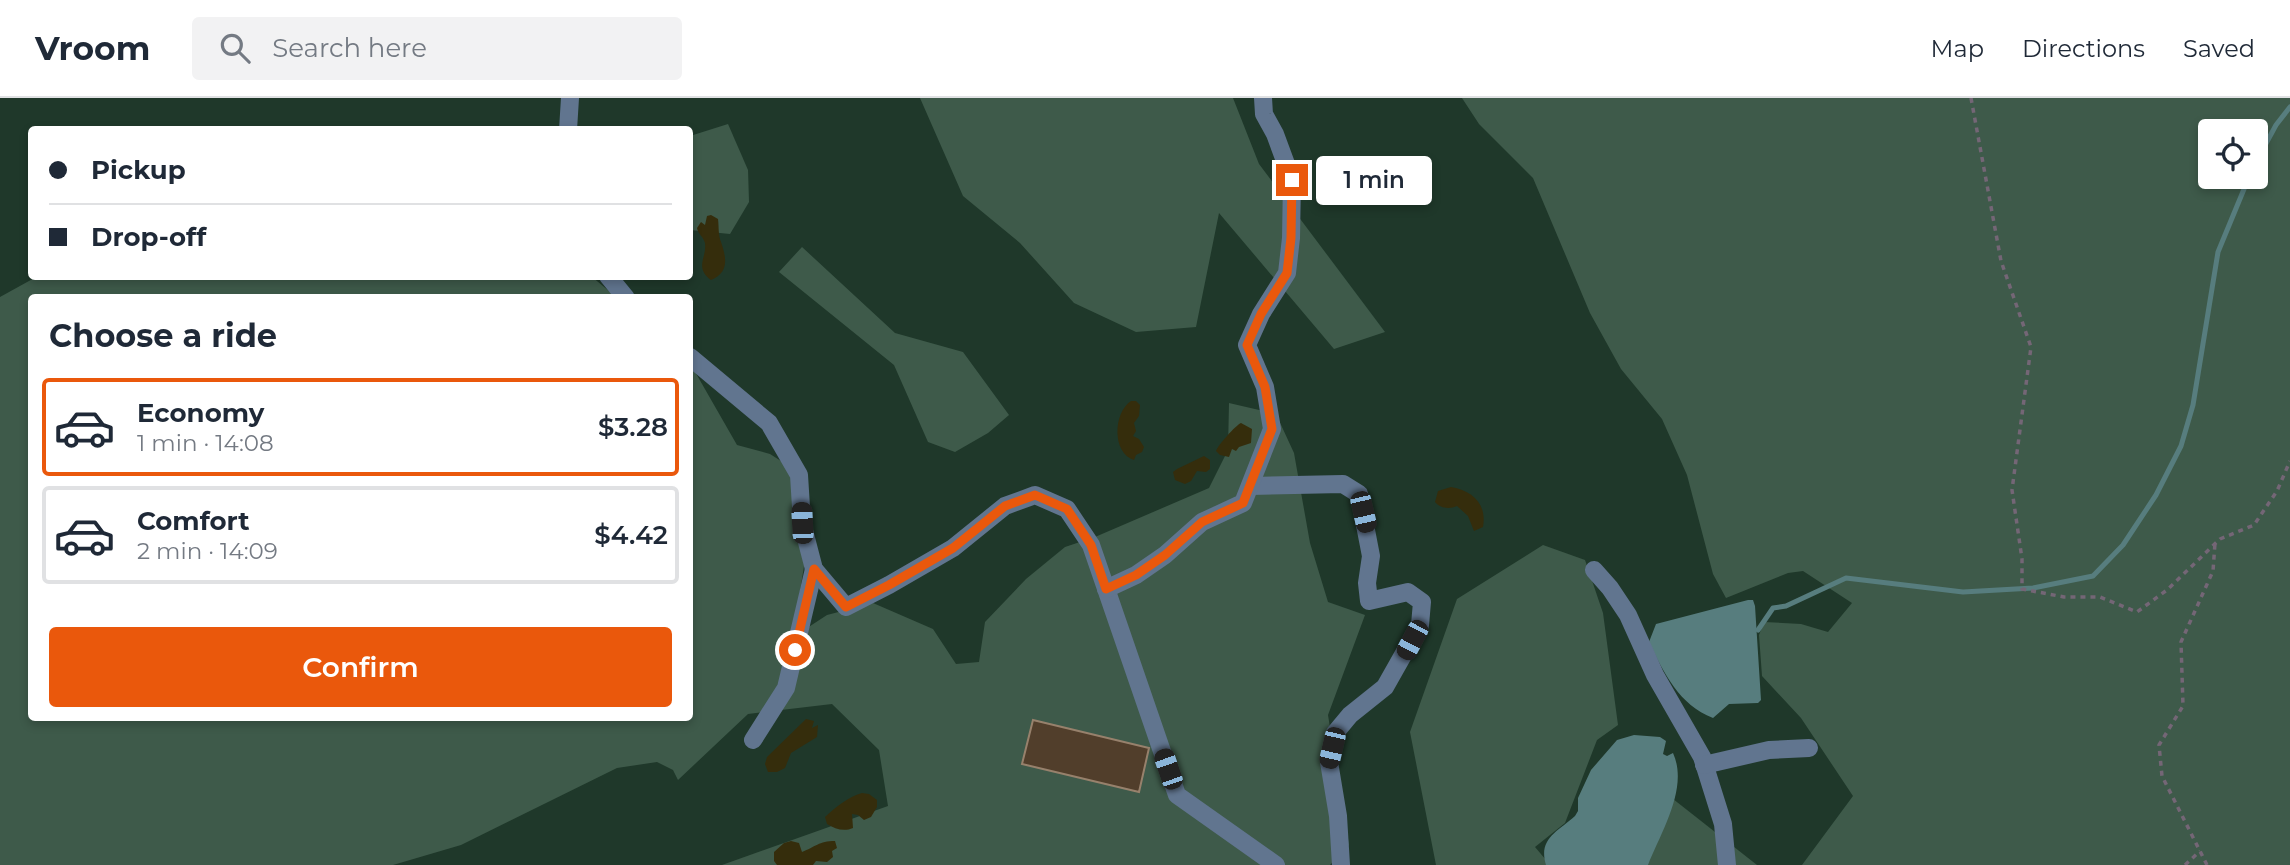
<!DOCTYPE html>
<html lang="en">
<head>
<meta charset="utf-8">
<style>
  :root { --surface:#fff; --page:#f2f2f3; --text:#1f2937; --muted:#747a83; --line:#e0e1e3; --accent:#ea580c }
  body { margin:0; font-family:Montserrat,sans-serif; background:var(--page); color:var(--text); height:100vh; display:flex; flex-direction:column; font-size:26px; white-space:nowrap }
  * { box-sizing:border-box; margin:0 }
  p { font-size:23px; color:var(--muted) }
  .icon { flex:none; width:38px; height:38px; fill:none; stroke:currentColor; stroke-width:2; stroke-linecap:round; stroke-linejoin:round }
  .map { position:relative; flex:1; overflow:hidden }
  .side { position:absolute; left:28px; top:196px; width:665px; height:427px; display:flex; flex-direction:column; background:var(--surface); border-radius:7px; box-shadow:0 4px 10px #0003 }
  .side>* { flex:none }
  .top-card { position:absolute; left:28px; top:28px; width:665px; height:154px; border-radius:7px; box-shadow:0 4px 10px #0003; display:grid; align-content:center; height:154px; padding:0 21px; background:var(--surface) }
  .fabs { position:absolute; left:2198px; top:21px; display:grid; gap:14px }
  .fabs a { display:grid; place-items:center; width:70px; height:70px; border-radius:7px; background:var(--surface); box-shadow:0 4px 10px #0003; font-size:35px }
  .end { position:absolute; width:32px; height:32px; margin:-16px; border:9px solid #ea580c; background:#fff; box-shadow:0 0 0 4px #fff }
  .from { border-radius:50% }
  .bubble { position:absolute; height:49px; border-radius:7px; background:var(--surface); box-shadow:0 4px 10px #0003; font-size:23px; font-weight:600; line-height:49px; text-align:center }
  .car { position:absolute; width:21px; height:42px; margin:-21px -10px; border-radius:9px; box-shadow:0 0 5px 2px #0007; background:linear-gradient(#222 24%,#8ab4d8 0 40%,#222 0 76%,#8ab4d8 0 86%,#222 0) }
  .top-card b { display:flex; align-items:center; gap:24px; height:66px; font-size:26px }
  .top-card b+b { border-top:2px solid var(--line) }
  .top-card i { width:18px; height:18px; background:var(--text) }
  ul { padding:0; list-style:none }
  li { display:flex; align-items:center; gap:21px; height:98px; margin:0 14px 10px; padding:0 7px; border:4px solid var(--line); border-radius:7px }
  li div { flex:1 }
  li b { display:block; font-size:26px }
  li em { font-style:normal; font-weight:600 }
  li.current { border-color:var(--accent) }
  li>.icon { width:63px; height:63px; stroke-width:1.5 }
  h2 { padding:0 21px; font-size:32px; line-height:84px }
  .primary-button { display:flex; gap:14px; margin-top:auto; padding:14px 21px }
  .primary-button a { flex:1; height:80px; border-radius:7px; background:var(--accent); color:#fff; font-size:28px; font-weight:600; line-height:80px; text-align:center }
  header { display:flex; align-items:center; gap:42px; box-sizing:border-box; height:98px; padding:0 35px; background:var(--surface); border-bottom:2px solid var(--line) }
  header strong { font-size:33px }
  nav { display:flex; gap:38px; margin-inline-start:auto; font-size:24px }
  .search { width:490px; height:63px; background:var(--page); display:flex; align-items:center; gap:18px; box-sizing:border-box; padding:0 24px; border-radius:7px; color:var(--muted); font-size:26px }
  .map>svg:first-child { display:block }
  .green { fill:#1f382a; fill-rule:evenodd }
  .forest { fill:#3e5a4a; fill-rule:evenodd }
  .sand { fill:#352d0c }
  .water { fill:#577d7e }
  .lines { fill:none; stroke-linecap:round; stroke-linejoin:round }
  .stream { stroke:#577d7e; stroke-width:5 }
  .building { fill:#513e2b; stroke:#97816c; stroke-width:2 }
  .path { stroke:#746676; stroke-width:3.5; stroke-dasharray:5 5; stroke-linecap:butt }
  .minor { stroke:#61758f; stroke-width:18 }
  .route { stroke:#ea580c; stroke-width:9 }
</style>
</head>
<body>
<header>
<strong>Vroom</strong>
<div class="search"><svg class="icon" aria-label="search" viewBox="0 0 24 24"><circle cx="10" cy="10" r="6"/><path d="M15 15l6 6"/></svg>Search here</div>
<nav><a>Map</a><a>Directions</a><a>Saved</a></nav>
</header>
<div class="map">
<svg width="2290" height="767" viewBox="0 0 2290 767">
  <rect width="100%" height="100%" fill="#2f1f31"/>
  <path class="green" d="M0 0H1822L1907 767H0ZM32 32H690V178H32ZM32 200H690V620H32Z"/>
  <g class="forest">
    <polygon points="920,0 1233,0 1259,66 1385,234 1334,251 1219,115 1196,229 1136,234 1074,205 1020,145 963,98"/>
    <path d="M1462 0H2290V767H1802L1853 698 1801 620 1762 578 1759 537 1764 524 1801 526 1828 534 1852 505 1803 473 1788 475 1726 500 1713 476 1687 377 1662 321 1621 271 1590 215 1533 80 1479 26ZM2210 33H2256V79H2210Z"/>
    <polygon points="728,26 748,72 749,104 730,136 690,132 690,38"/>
    <polygon points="802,149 895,235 963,254 1009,317 988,335 955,354 928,344 894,267 779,174"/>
    <polygon points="38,178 591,178 616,199 32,200 32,620 690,620 690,265 737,347 770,356 806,379 805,462 796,518 801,534 827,517 873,505 933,531 956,566 979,564 985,524 1026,481 1065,449 1095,439 1209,390 1228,352 1229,305 1276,316 1294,355 1310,445 1328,504 1365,517 1328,617 1349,747 1330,767 722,767 888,708 879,652 832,606 748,616 678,682 673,672 657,664 617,670 461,747 393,767 0,767 0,199"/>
    <polygon points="1543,447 1585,462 1603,515 1618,627 1597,642 1565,725 1535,749 1546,762 1546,767 1436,767 1410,634 1457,501"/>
    <polygon points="1668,697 1757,767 1644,767"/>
  </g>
  <g class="sand">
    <path d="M711 117 718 121C719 128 718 137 721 144 726 159 730 174 711 182 694 169 707 160 705 145 703 138 698 136 697 130L701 124 705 127 707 118Z"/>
    <path d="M1131 303H1136L1140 307 1139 318 1134 325 1136 333 1133 338 1139 341 1144 349 1142 354 1136 357 1134 362C1112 355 1113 315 1131 303Z"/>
    <path d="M1241 325 1252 331 1251 345 1239 349 1236 353 1232 351 1229 359 1220 357 1216 353C1217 348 1236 327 1241 325Z"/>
    <polygon points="1204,358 1210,362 1210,371 1206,374 1197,373 1191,383 1185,386 1175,382 1173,374 1177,371"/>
    <path d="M1451 389C1473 393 1487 406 1483 429L1474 433 1468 418 1457 408C1450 411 1441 411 1435 404L1438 393Z"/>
    <polygon points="806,621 814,623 812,630 818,627 817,639 791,655 785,670 777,674 768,674 765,666 767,659"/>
    <path d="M862 695 869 696 877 702V709L871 719 864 722 858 717 852 716 853 730C844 734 835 731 827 726L825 719C836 709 848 699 862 695Z"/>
    <path d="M791 743 799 745 802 754C815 749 819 743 835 743L837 750 832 753 833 759 827 764 816 763 813 767H777L774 763V754L784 745Z"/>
  </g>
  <g class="water">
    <path d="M1748 502H1753L1755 508 1761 602 1758 605 1729 606 1713 620C1679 607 1664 575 1649 544L1656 526Z"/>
    <path d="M1634 637 1660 639 1666 643 1663 656 1667 658 1673 655C1689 690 1661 734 1648 767H1546C1538 741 1557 734 1575 718L1578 713V700L1591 672 1617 642Z"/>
  </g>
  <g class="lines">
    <g class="stream">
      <polyline points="2256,64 2276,27 2290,9"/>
      <polyline points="1758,532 1773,510 1786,508 1846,480 1963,494 2033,490 2093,478 2123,447 2156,397 2181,348 2193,307 2218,154 2249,79"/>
    </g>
  </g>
  <polygon class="building" points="1033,622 1149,650 1139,694 1022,666"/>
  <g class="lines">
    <g class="path">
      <polyline points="1971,0 2001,163 2031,249 2012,392 2022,461 2022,491 2064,499 2100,499 2137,514 2167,492 2220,441 2254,427 2277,393 2290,363"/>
      <polyline points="2185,767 2200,753"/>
      <polyline points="2207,767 2162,678 2159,647 2183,608 2181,544 2213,473 2215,445"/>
    </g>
    <g class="minor">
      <polyline points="568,32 570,0"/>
      <polyline points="608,178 626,200"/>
      <polyline points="690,259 769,325 799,377 802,425 814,471 846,509 889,487 953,450 1005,408 1035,397 1067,411 1091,447 1177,697 1276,767"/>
      <polyline points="1251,388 1343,386 1359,396 1371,458 1367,485 1369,503 1408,494 1422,504 1420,527 1385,589 1350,617 1335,635 1329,664 1338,718 1341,767"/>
      <polyline points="1594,472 1610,490 1628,517 1655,577 1702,659 1723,726 1727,767"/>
      <polyline points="1106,491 1136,477 1165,457 1202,424 1243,405 1272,331 1265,289 1247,247 1261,216 1287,175 1291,140 1292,82 1275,36 1264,16 1263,0"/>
      <polyline points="753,642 786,590 814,471"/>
      <polyline points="1704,667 1769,652 1809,650"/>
    </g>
  </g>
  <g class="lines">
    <polyline class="route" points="795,552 814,471 846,509 889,487 953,450 1005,408 1035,397 1067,411 1091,447 1106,491 1136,477 1165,457 1202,424 1243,405 1272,331 1265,289 1247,247 1261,216 1287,175 1291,140 1292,82"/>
  </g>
</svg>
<div class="fabs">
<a><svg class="icon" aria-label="locate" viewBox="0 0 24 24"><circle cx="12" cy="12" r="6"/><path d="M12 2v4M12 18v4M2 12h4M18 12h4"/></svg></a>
</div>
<i class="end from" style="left:795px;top:552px"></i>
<i class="end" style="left:1292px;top:82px"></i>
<div class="bubble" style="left:1316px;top:58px;width:116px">1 min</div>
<i class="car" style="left:1363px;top:414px;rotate:167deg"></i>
<i class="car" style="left:802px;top:425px;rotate:357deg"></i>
<i class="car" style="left:1412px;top:542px;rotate:208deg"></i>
<i class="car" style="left:1332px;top:650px;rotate:193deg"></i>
<i class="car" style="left:1168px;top:671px;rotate:341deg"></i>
<div class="top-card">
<b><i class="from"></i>Pickup</b>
<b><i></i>Drop-off</b>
</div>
<section class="side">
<h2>Choose a ride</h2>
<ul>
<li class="current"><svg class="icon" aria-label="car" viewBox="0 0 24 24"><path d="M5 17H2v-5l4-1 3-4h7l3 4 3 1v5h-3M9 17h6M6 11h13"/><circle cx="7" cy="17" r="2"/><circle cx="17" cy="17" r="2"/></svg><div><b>Economy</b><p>1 min · 14:08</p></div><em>$3.28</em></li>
<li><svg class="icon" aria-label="car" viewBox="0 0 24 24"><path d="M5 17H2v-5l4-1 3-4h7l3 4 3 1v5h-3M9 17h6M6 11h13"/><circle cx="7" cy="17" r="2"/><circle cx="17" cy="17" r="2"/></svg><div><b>Comfort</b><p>2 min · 14:09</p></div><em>$4.42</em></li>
</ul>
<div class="primary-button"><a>Confirm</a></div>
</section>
</div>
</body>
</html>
